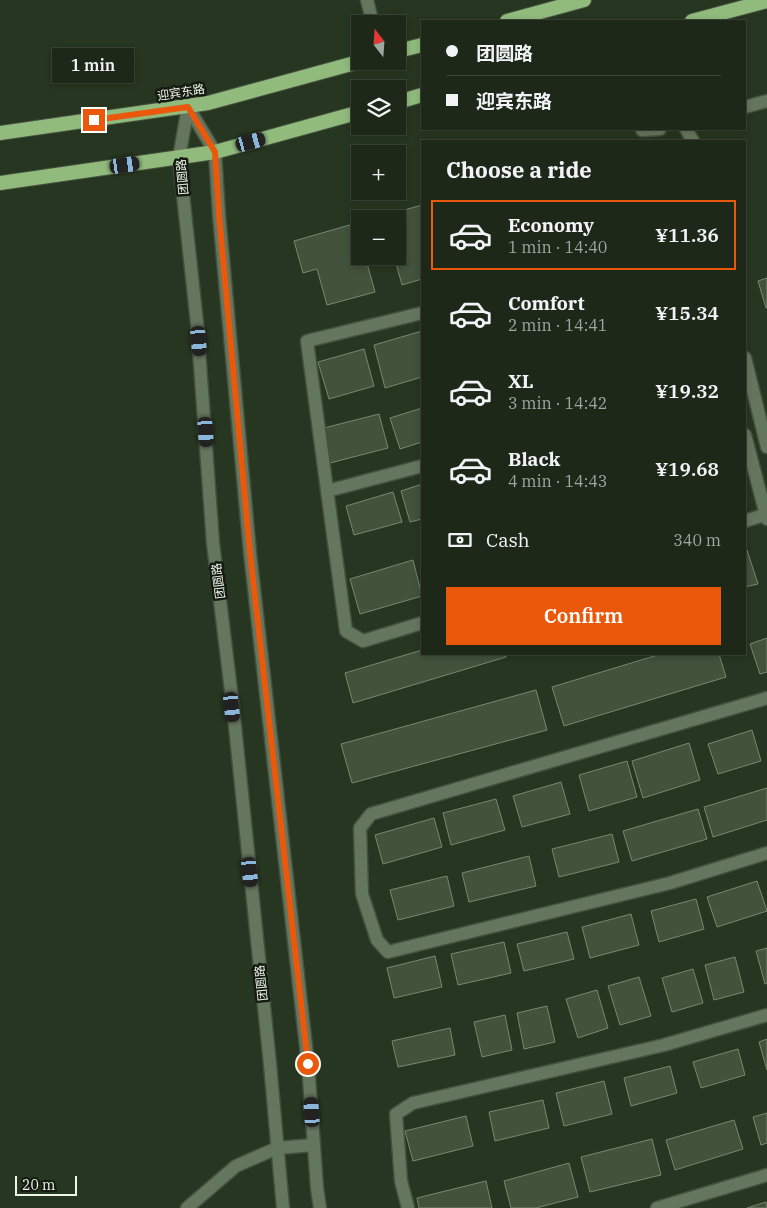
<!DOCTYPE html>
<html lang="en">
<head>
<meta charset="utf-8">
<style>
  :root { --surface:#1d2818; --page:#2a3425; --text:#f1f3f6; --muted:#a0a6a2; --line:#3b4437; --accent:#ea580c }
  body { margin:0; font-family:"IBM Plex Serif","Noto Sans SC",serif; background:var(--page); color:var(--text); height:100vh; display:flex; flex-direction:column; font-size:19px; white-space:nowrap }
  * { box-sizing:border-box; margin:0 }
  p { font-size:16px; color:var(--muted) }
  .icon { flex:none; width:28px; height:28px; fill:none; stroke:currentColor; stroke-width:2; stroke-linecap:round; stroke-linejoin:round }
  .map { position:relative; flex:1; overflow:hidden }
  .sheet { position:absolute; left:421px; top:140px; width:325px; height:515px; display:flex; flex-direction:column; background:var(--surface); border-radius:0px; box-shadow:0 2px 8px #0003,0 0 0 1px var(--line) }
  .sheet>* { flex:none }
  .guide { position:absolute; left:421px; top:20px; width:325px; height:110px; border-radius:0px; box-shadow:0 2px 8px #0003,0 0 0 1px var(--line); display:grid; align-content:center; height:110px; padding:0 25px; background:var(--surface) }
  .needle { width:32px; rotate:343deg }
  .buttons { position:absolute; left:351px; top:15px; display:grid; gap:10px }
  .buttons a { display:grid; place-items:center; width:55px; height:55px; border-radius:0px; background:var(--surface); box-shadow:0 2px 8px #0003,0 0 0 1px var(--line); font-size:25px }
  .scale { position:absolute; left:15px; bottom:12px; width:62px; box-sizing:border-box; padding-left:5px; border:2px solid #ecf6e8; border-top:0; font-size:14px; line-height:18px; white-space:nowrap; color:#ecf6e8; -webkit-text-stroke:4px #151b12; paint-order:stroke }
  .end { position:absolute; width:22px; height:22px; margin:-11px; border:6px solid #ea580c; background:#fff; box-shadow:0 0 0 2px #fff }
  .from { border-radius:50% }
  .bubble { position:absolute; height:35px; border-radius:0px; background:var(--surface); box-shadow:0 2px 8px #0003,0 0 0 1px var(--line); font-size:16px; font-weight:600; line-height:35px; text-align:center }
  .car { position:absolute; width:15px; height:30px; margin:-15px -8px; border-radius:6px; box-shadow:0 0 4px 1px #0007; background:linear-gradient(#222 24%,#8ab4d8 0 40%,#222 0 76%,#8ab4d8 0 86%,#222 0) }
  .guide b { display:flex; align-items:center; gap:18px; height:48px; font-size:19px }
  .guide b+b { border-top:1px solid var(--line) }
  .guide i { width:12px; height:12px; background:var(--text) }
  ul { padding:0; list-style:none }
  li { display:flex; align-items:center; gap:15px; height:70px; margin:0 10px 8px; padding:0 15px; border:2px solid transparent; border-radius:0px }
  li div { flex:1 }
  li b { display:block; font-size:19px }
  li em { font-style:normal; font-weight:600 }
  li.selected { border-color:var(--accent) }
  li>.icon { width:45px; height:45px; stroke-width:1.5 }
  h2 { padding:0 25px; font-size:22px; line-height:60px }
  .pay { display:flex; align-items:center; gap:12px; height:55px; padding:0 25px; font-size:19px }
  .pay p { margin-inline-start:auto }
  .primary-button { display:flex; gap:10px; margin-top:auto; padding:10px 25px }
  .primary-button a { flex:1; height:58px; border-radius:0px; background:var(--accent); color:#fff; font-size:20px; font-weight:600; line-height:58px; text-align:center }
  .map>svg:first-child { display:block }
  .building { fill:#42523b; stroke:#77896f }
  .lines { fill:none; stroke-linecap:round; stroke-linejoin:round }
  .minor-casing { stroke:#45513f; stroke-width:15 }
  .tertiary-casing { stroke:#45513f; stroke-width:15 }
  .trunk-casing { stroke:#45513f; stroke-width:16 }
  .minor { stroke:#65765e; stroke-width:12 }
  .tertiary { stroke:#65765e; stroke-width:12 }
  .trunk { stroke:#90bb7d; stroke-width:14 }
  .route { stroke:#ea580c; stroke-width:6 }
  .labels { text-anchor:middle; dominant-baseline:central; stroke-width:5; stroke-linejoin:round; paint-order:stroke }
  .street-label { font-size:12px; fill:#ecf6e8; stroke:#151b12 }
</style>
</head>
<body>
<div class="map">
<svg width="767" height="1208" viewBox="0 0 767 1208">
  <rect width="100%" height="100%" fill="#273620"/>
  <g class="building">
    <polygon points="422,205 422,279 402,285 394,256 398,256 398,219 373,219"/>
    <polygon points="360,222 360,256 365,256 375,292 327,305 317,269 303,273 294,241"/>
    <polygon points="767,278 767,308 766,308 758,281"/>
    <polygon points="422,331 422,377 385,388 374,345"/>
    <polygon points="364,349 374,386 329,399 318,362"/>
    <polygon points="422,408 422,442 400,449 390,418"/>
    <polygon points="379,414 388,448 330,463 320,429"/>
    <polygon points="422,484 422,519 410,522 401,491"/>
    <polygon points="393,492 402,522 354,535 346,506"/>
    <polygon points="747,550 758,584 745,587 745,551"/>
    <polygon points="413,560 422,596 360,614 350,579"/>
    <polygon points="767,638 767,672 760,674 750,644"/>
    <polygon points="422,650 422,654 505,654 506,657 353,703 345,673"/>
    <polygon points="661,654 719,654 726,677 564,726 552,687"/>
    <polygon points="536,690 547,730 352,783 341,744"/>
    <polygon points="752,730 761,761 718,774 708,744"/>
    <polygon points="689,743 700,780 643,798 632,761"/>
    <polygon points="627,761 637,797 589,811 579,775"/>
    <polygon points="561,782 570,814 522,827 513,796"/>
    <polygon points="767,788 767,820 713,837 704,807"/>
    <polygon points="496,799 505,830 451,845 443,813"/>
    <polygon points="698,809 707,839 632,861 623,831"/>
    <polygon points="434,818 442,847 383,864 375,835"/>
    <polygon points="612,834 619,862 559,877 552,849"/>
    <polygon points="529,856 536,886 469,902 462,873"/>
    <polygon points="447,876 454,906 398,920 390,890"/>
    <polygon points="757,881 767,911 717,927 707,897"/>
    <polygon points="696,899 704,929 659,942 651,911"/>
    <polygon points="631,914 639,945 590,958 582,927"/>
    <polygon points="567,932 574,959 524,971 517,944"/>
    <polygon points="504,942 511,973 458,985 451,954"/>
    <polygon points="767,948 767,983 765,984 756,951"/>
    <polygon points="435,956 442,987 394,998 387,968"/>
    <polygon points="735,957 744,992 714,1000 705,965"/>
    <polygon points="693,969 703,1003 672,1012 662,978"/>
    <polygon points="639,977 651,1016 620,1025 608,986"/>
    <polygon points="597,990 608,1028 578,1038 566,999"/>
    <polygon points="547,1006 555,1042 524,1049 517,1013"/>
    <polygon points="505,1015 512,1050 482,1057 474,1022"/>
    <polygon points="450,1028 455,1055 398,1067 392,1041"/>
    <polygon points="767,1039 767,1070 759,1042"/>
    <polygon points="738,1049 745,1075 701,1088 693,1062"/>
    <polygon points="670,1066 677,1093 631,1106 624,1078"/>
    <polygon points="604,1081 612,1114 564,1126 556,1093"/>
    <polygon points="543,1100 549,1128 495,1141 489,1112"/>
    <polygon points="767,1113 767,1143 761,1145 753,1117"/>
    <polygon points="466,1116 473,1146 413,1161 405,1131"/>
    <polygon points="734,1120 743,1149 675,1170 666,1140"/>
    <polygon points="652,1139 661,1175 590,1192 581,1157"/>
    <polygon points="569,1163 578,1197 536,1208 511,1208 504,1181"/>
    <polygon points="486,1181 492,1208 419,1208 417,1198"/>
    <polygon points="766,1202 767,1208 747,1208"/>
  </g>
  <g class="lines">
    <defs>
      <g id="minor">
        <polyline points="367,0 373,24"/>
        <polyline points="745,107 767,101"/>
        <polyline points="686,129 693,141"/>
        <polyline points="642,130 660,129"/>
        <polyline points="422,313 307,341 346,631 363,641 422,623"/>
        <polyline points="745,358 767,447"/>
        <polyline points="745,435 767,519"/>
        <polyline points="327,491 422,466"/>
        <polyline points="745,521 767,514"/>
        <polyline points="767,698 371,814 360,828 362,894 377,940 388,952 670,883 767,853"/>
        <polyline points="187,1208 236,1166 277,1148 314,1145"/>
        <polyline points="408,1208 401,1181 396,1114 413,1103 664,1045 767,1015"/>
        <polyline points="657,1208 767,1175"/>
      </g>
      <g id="tertiary">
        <polyline points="188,107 215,152 219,215 250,553 308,1064 317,1188 320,1208"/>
        <polyline points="188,107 179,158 197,323 213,543 233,707 270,1064 283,1208"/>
      </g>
      <g id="trunk">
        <polyline points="507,21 584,0"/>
        <polyline points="692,21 767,1"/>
        <polyline points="398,51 422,45"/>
        <polyline points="398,102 422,95"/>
        <polyline points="0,133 208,103 362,61"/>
        <polyline points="0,183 215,152 360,112"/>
      </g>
    </defs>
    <use href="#minor" class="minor-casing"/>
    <use href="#tertiary" class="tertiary-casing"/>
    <use href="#trunk" class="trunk-casing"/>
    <use href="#minor" class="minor"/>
    <use href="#tertiary" class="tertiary"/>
    <use href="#trunk" class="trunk"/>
  </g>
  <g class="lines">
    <polyline class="route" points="94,120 188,107 215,152 219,215 250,553 308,1064"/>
  </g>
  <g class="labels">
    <g class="street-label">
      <text transform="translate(181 92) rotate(-9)">迎宾东路</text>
      <text transform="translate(182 177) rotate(-95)">团圆路</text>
      <text transform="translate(218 581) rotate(-97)">团圆路</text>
      <text transform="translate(261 983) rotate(-96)">团圆路</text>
    </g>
  </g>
</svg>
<div class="buttons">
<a><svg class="needle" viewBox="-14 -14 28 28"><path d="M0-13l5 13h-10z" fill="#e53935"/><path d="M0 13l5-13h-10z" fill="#a0a6a2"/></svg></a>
<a><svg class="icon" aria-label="layers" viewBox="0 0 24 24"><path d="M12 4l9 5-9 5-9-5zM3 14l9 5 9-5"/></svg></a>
<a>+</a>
<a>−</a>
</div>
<div class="scale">20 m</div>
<i class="end from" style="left:308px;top:1064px"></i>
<i class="end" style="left:94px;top:120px"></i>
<div class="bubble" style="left:52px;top:48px;width:82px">1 min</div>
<i class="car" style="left:251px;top:142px;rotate:75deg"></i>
<i class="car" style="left:125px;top:165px;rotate:82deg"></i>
<i class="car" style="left:199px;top:341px;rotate:175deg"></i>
<i class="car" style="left:206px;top:432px;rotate:176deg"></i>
<i class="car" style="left:232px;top:707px;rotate:174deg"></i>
<i class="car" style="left:250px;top:872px;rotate:174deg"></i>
<i class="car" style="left:312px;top:1112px;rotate:356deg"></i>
<div class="guide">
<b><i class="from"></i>团圆路</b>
<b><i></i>迎宾东路</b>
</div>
<section class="sheet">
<h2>Choose a ride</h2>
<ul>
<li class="selected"><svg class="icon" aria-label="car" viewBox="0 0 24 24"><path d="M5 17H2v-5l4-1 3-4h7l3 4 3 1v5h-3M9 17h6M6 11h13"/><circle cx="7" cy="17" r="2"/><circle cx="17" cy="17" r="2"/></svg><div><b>Economy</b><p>1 min · 14:40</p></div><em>¥11.36</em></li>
<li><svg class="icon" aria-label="car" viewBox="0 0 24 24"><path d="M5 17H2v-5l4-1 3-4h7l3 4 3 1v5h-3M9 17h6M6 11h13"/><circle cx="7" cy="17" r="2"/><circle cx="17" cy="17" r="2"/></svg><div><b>Comfort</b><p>2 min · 14:41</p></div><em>¥15.34</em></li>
<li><svg class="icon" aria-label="car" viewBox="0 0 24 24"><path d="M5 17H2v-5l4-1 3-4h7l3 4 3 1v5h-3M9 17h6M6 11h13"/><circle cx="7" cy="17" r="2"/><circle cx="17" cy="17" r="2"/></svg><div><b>XL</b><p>3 min · 14:42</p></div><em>¥19.32</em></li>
<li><svg class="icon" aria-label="car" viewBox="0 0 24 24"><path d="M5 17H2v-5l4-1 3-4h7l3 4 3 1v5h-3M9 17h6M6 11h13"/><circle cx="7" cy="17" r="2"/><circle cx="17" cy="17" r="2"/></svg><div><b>Black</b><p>4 min · 14:43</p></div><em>¥19.68</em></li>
</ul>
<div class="pay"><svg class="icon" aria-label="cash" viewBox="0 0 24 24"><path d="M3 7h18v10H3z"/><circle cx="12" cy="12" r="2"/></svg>Cash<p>340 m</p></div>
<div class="primary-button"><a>Confirm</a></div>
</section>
</div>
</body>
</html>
